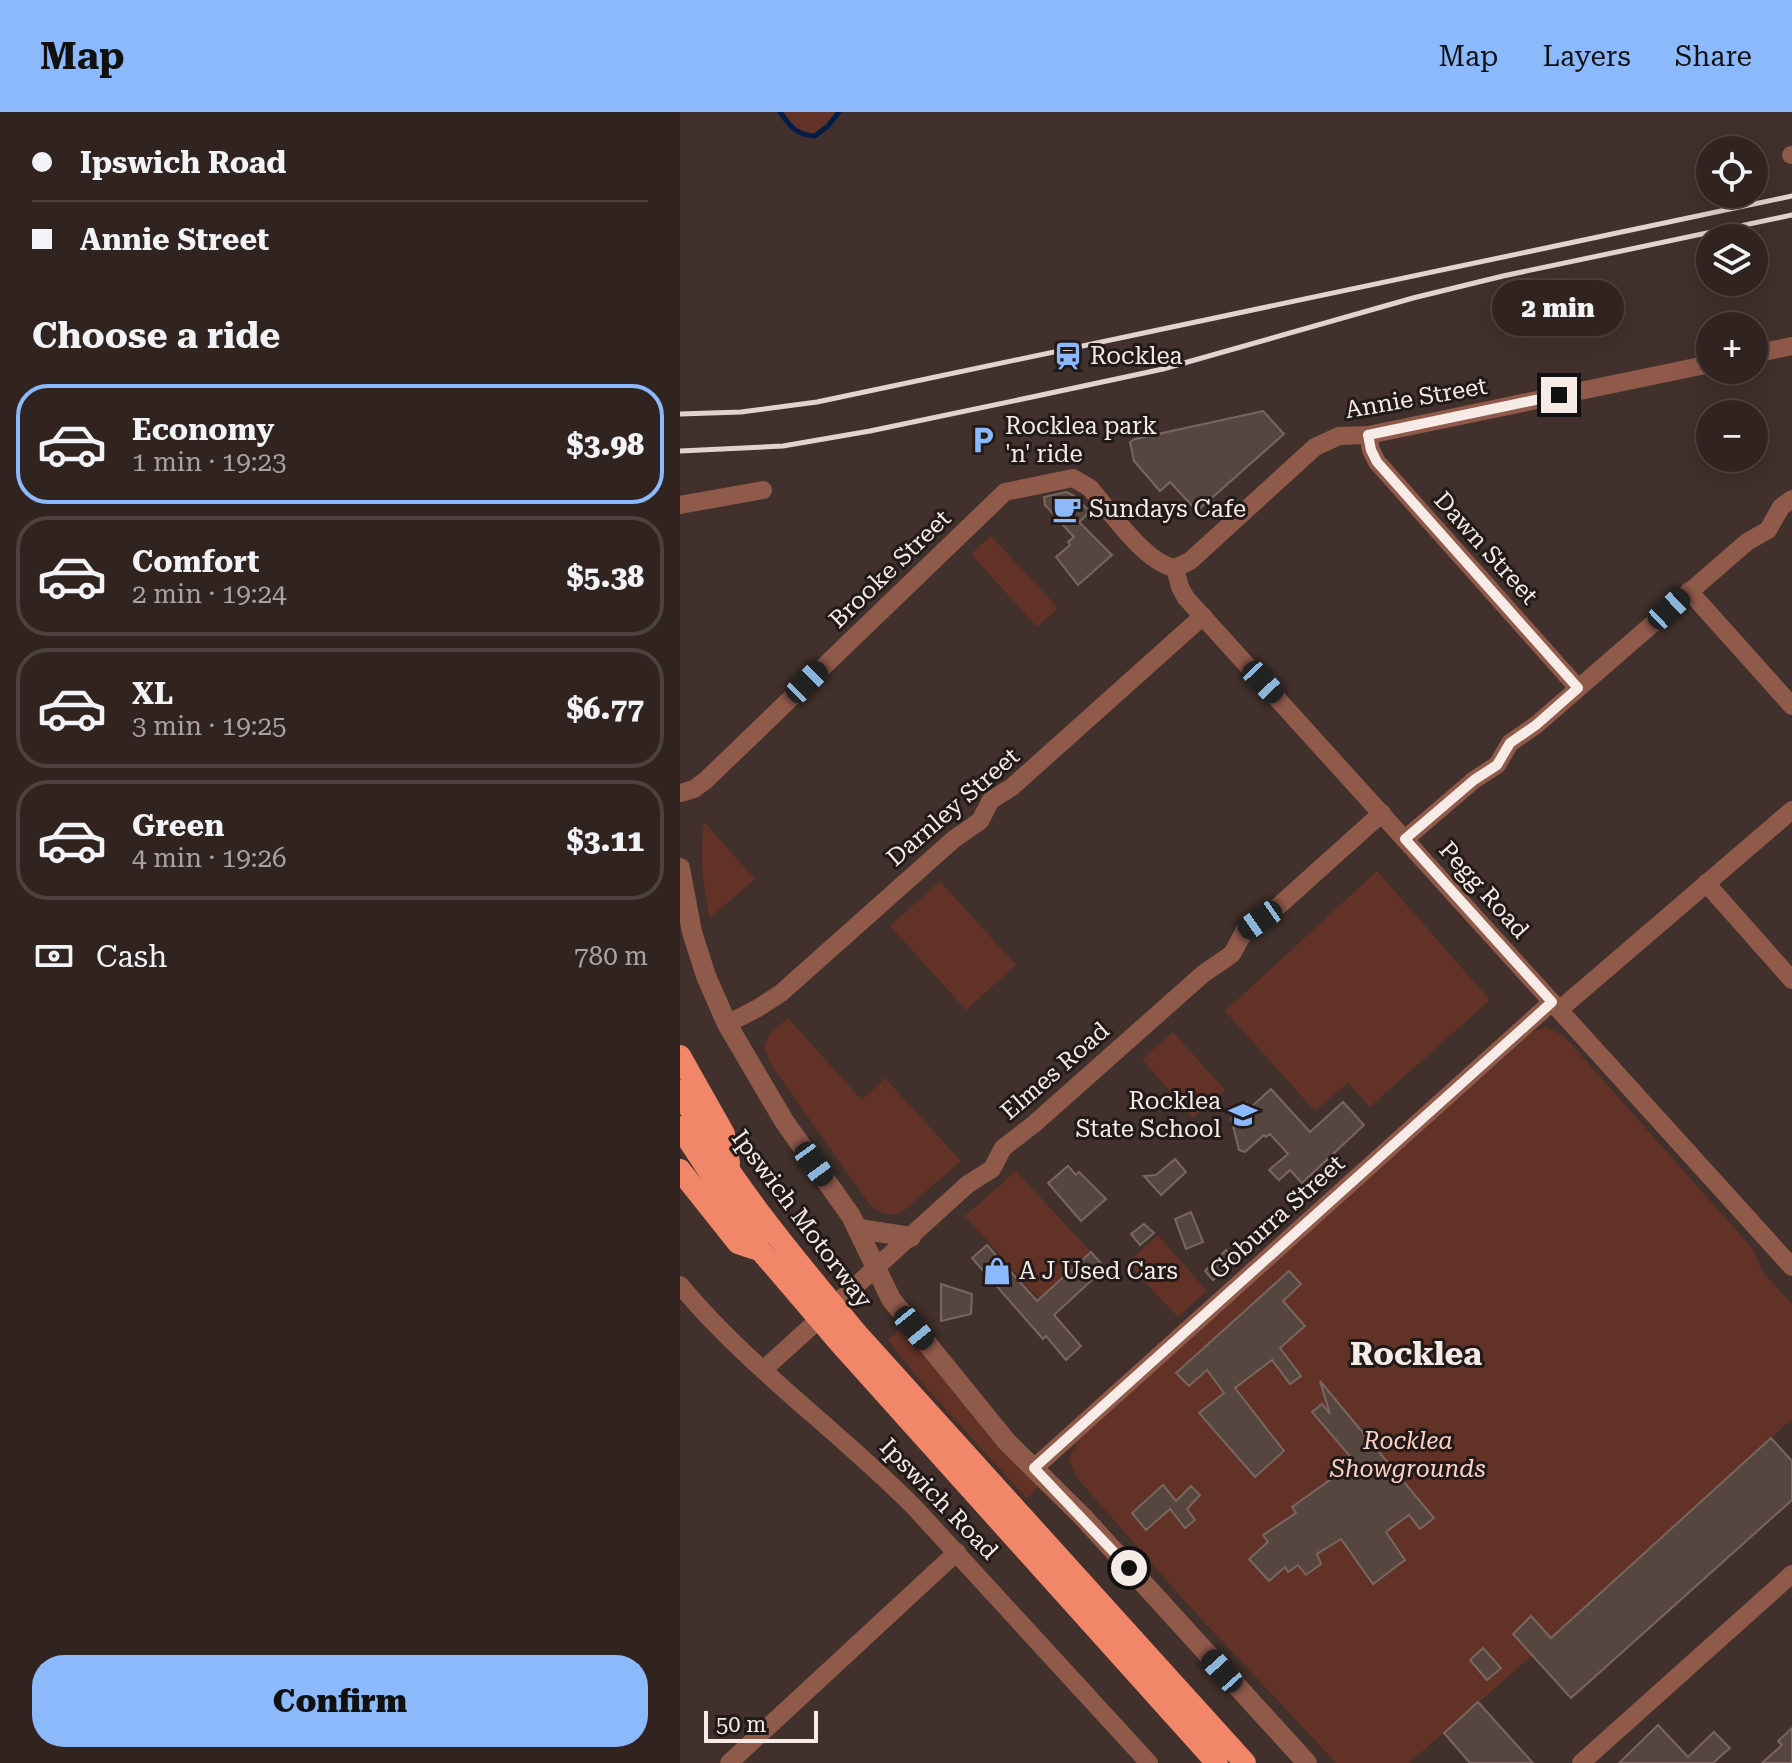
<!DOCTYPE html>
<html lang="en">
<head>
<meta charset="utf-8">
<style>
  :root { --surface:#312420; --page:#392c29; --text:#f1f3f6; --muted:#a8a4a5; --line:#4c413e; --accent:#8cb9fc }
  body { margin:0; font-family:"Roboto Serif",serif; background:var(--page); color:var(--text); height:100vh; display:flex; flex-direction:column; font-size:30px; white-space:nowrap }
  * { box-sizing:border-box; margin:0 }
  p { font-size:26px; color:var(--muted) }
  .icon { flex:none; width:44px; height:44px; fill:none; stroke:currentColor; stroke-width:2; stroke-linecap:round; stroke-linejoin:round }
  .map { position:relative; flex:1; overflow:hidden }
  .panel { display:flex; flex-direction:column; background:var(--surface); width:680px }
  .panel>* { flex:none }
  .banner { display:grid; align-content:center; height:176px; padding:0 32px; background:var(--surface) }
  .controls { position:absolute; left:1016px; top:24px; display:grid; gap:16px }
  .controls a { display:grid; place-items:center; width:72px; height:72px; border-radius:50%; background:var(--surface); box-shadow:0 8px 32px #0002,0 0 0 2px var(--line); font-size:40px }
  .scale { position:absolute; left:24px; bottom:20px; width:114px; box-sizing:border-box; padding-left:8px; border:4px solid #f7ebe8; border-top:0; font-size:22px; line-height:28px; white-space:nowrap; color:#f7ebe8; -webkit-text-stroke:6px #221a18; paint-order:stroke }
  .end { position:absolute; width:36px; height:36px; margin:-18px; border:10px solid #f7ebe8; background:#111; box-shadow:0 0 0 4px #111 }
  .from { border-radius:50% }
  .bubble { position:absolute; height:56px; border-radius:28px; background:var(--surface); box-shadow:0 8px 32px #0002,0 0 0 2px var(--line); font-size:26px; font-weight:800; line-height:56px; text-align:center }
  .car { position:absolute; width:24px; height:48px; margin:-24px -12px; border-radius:10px; box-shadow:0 0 6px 2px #0007; background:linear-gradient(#222 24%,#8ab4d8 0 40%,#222 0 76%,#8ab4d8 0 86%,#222 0) }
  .banner b { display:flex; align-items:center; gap:28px; height:76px; font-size:30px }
  .banner b+b { border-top:2px solid var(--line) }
  .banner i { width:20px; height:20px; background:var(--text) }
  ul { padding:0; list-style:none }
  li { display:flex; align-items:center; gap:24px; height:120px; margin:0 16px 12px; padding:0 16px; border:4px solid var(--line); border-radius:32px }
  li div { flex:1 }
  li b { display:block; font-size:30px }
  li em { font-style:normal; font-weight:800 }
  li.active { border-color:var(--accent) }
  li>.icon { width:72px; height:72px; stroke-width:1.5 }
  h2 { padding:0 32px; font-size:36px; line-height:96px }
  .pay { display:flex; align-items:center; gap:20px; height:88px; padding:0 32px; font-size:30px }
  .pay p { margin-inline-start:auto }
  .primary-button { display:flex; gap:16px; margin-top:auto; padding:16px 32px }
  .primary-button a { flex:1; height:92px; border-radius:32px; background:var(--accent); color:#111; font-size:32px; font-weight:800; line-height:92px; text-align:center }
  header { display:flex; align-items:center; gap:48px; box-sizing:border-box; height:112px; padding:0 40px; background:var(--accent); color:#111 }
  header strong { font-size:38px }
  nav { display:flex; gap:44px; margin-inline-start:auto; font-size:28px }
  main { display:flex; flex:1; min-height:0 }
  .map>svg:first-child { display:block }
  .green { fill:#613225 }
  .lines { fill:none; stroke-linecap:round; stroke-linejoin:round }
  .stream { stroke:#021d48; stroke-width:5 }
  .building { fill:#574640; stroke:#796660; stroke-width:2 }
  .minor { stroke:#905a4b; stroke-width:18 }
  .tertiary { stroke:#905a4b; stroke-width:20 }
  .trunk { stroke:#f28669; stroke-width:22 }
  .rail { stroke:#e0d3d0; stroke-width:5 }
  .route { stroke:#f7ebe8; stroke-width:10 }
  .labels { text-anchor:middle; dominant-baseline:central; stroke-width:6; stroke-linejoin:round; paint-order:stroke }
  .poi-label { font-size:24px; fill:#f7ebe8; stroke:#221a18; text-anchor:start }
  .street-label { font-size:24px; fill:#f7ebe8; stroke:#221a18 }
  .park-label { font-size:24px; font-style:italic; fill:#ffd1c4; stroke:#221a18 }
  .district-label { font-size:32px; font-weight:bold; fill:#f7ebe8; stroke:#221a18 }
</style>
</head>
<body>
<header>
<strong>Map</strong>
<nav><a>Map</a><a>Layers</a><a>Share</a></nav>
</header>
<main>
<section class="panel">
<div class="banner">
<b><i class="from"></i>Ipswich Road</b>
<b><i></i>Annie Street</b>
</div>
<h2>Choose a ride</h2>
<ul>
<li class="active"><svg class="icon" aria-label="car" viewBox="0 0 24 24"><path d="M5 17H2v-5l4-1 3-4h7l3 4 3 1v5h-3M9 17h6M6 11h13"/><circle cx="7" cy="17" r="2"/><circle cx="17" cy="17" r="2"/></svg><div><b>Economy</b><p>1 min · 19:23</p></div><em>$3.98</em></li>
<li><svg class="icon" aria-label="car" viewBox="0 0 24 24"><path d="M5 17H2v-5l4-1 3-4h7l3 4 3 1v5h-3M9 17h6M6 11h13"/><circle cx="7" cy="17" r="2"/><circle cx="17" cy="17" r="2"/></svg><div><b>Comfort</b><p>2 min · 19:24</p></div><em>$5.38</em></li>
<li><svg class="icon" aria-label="car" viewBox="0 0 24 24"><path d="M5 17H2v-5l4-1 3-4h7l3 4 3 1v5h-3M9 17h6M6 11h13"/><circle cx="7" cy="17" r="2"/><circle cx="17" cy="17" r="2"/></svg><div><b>XL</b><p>3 min · 19:25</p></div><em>$6.77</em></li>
<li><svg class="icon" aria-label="car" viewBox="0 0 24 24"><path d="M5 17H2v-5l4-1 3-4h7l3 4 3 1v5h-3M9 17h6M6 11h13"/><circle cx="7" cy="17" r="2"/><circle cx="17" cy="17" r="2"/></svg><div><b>Green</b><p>4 min · 19:26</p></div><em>$3.11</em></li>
</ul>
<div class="pay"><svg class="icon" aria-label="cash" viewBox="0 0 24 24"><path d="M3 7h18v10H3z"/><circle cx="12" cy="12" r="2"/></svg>Cash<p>780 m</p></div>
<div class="primary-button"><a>Confirm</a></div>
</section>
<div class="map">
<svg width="1112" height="1651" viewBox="0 0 1112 1651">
  <rect width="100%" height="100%" fill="#41302b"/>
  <g class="green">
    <polygon points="101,0 159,0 148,14 135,24 121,23"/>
    <polygon points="311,424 378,496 357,515 291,442"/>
    <path d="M24 710 75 767 30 806C23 773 19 744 24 710Z"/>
    <polygon points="697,759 810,888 690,995 668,971 635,999 545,899"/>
    <polygon points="260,769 336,853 286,898 210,814"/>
    <path d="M108 906 182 988 205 966 281 1049 221 1101C208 1104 199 1101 190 1093L90 951 84 935 90 922Z"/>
    <polygon points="866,915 884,924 1073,1137 1082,1159 1112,1192 1112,1307 853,1543 729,1651 656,1651 501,1485 399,1368 392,1356 389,1345 399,1327 853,920"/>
    <polygon points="493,920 545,978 513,1006 462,947"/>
    <polygon points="336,1059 411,1140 359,1187 285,1104"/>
    <polygon points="478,1123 527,1179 498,1205 447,1151"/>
    <polygon points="222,1215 359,1374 347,1387 239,1268 208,1228"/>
  </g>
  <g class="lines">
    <path class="stream" d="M100 0C111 15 116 23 135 24L148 14 159 0"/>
  </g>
  <g class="building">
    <polygon points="583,299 604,322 517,399 490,370 480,379 454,349 450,330 455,327"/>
    <polygon points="386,380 393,383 410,400 399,410 432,443 398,473 376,445 390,433 388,430 394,425 365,393 364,385"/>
    <polygon points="591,977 630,1020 663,990 684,1013 622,1071 610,1058 599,1068 589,1058 608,1042 590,1022 586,1025 584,1023 565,1040 559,1038 551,1006 567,991 571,995"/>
    <polygon points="495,1047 506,1060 481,1083 464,1064 476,1063"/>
    <polygon points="388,1054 396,1063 399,1060 426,1087 401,1109 368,1071"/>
    <polygon points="511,1100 523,1130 506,1137 495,1107"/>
    <polygon points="464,1112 474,1121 460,1133 451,1122"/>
    <polygon points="307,1133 357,1189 411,1140 425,1156 374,1203 401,1234 386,1248 366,1224 363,1227 292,1146"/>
    <polygon points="546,1138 555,1149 533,1168 525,1159"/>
    <polygon points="609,1159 621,1172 603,1189 625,1214 600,1236 621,1264 610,1272 592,1248 555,1276 604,1339 575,1365 519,1301 544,1281 527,1258 509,1274 496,1261"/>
    <polygon points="261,1172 292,1182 291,1202 261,1209"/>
    <polygon points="640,1269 754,1406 740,1417 729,1403 706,1420 725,1448 693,1472 661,1427 637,1442 641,1452 626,1463 618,1453 608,1460 605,1455 589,1469 569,1447 588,1430 583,1423 616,1401 612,1395 675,1350 632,1300 642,1292 650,1302"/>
    <polygon points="1091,1326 1112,1349 1112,1388 891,1586 833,1522 851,1504 871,1526"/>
    <polygon points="483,1373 496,1389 511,1374 520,1383 507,1397 515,1408 505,1416 490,1397 466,1418 452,1401"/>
    <polygon points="803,1536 821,1556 807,1568 790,1548"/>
    <polygon points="798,1590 853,1651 790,1651 764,1621"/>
    <polygon points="978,1613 1008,1645 1034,1620 1050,1636 1033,1651 939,1651"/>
    <polygon points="1112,1616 1112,1651 1082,1651 1102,1633 1098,1629"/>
  </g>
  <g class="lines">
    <g class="minor">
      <polyline points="1111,43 1112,43"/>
      <polyline points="1074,242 1112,234"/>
      <polyline points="688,323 691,338 697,350 898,576"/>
      <polyline points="0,393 83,378"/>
      <polyline points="495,456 500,475 506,486 1112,1155"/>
      <polyline points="495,456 510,449 635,335 659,324 688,323 727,315 1030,252"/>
      <polyline points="1009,479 1112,594"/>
      <path d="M0 681 14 677 26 668 325 380 393 366 410 376C430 399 465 451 495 456"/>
      <polyline points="725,727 794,668 817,653 830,631 856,613 1067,430 1088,418 1101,395 1112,387"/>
      <polyline points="1026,771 1112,868"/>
      <polyline points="879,898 1112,698"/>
      <polyline points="47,912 78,896 101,881 274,727 300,709 311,688 332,675 523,504"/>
      <path d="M0 1173C69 1256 159 1319 235 1396L469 1651"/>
      <polyline points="83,1258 288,1072 312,1057 323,1036 354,1012 523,862 552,842 565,818 594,798 702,701"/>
      <polyline points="354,1356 872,890"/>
      <polyline points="49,1651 277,1440"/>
      <polyline points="901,1651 1112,1462"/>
    </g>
    <g class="tertiary">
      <polyline points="0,756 12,820 26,864 47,912 104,1009 171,1104 211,1187 327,1330 403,1405 627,1651"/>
      <polyline points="179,1117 231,1125"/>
    </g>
    <g class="trunk">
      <polyline points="0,944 44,1022 49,1051"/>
      <path d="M0 979C49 1069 114 1146 179 1224L565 1651"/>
      <polyline points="0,1015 81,1139 165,1237 537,1651"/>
      <polyline points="0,1058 58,1131 76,1137"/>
    </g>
    <g class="rail">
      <polyline points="0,302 61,300 137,290 1112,84"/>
      <polyline points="0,339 103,334 190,319 352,285 483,257 733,186 823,164 1112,103"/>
    </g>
  </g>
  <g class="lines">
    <polyline class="route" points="449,1456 354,1356 872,890 725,727 794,668 817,653 830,631 856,613 898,576 697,350 691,338 688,323 879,283"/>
  </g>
  <defs>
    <symbol id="station-bare" viewBox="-9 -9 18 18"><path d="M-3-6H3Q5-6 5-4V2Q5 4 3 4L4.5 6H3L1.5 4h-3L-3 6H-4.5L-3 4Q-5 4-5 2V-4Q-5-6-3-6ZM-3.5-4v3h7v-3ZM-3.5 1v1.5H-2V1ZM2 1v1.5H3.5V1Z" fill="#8cb9fc" stroke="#221a18" stroke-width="2.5" paint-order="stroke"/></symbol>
    <symbol id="parking-bare" viewBox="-9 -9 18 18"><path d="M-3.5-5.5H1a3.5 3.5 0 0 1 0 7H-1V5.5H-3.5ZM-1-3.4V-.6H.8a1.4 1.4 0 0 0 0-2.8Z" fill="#8cb9fc" stroke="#221a18" stroke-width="2.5" paint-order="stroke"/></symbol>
    <symbol id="cafe-bare" viewBox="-9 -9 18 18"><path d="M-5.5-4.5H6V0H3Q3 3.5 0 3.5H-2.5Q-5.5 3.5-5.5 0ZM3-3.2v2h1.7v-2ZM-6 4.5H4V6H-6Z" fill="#8cb9fc" stroke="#221a18" stroke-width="2.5" paint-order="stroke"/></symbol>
    <symbol id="school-bare" viewBox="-9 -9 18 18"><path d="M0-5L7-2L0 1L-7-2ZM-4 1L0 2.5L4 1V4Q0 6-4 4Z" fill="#8cb9fc" stroke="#221a18" stroke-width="2.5" paint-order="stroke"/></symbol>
    <symbol id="shop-bare" viewBox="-9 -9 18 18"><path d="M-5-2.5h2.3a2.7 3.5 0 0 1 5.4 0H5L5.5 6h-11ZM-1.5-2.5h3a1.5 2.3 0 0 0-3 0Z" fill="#8cb9fc" stroke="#221a18" stroke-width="2.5" paint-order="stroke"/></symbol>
  </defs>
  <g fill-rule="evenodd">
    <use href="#station-bare" x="368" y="224" width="40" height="40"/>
    <use href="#parking-bare" x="283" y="308" width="40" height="40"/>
    <use href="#cafe-bare" x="367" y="377" width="40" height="40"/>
    <use href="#school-bare" x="543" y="983" width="40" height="40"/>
    <use href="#shop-bare" x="297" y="1139" width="40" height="40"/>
  </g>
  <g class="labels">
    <g class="poi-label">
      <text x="410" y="244">Rocklea</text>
      <text x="325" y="314">Rocklea park<tspan x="325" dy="28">'n' ride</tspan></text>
      <text x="409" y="397">Sundays Cafe</text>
      <text x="541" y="989" text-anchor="end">Rocklea<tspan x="541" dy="28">State School</tspan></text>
      <text x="339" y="1159">A J Used Cars</text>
    </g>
    <g class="street-label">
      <text transform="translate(736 286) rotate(-10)">Annie Street</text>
      <text transform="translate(806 436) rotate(48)">Dawn Street</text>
      <text transform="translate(210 457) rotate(-44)">Brooke Street</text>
      <text transform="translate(273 695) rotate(-41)">Darnley Street</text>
      <text transform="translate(804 778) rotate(48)">Pegg Road</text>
      <text transform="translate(375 959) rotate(-41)">Elmes Road</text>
      <text transform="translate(597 1105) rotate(-42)">Goburra Street</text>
      <text transform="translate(122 1107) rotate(53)">Ipswich Motorway</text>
      <text transform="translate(259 1387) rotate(46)">Ipswich Road</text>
    </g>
    <g class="park-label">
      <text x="728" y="1329">Rocklea<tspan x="728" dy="28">Showgrounds</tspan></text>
    </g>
    <g class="district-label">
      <text x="736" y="1242">Rocklea</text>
    </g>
  </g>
</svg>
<div class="controls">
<a><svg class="icon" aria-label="locate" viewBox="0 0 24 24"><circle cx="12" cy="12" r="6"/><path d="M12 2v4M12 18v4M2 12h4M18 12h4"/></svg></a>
<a><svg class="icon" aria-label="layers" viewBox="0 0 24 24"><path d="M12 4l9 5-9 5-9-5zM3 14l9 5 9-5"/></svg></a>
<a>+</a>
<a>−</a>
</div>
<div class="scale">50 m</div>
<i class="end from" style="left:449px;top:1456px"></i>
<i class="end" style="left:879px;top:283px"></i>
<div class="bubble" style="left:812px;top:168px;width:132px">2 min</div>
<i class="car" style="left:989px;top:497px;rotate:47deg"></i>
<i class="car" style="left:127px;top:570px;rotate:45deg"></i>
<i class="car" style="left:583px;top:570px;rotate:137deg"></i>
<i class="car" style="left:580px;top:808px;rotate:235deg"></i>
<i class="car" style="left:134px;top:1052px;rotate:144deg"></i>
<i class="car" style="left:234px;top:1216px;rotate:141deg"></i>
<i class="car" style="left:542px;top:1559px;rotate:318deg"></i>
</div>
</main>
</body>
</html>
